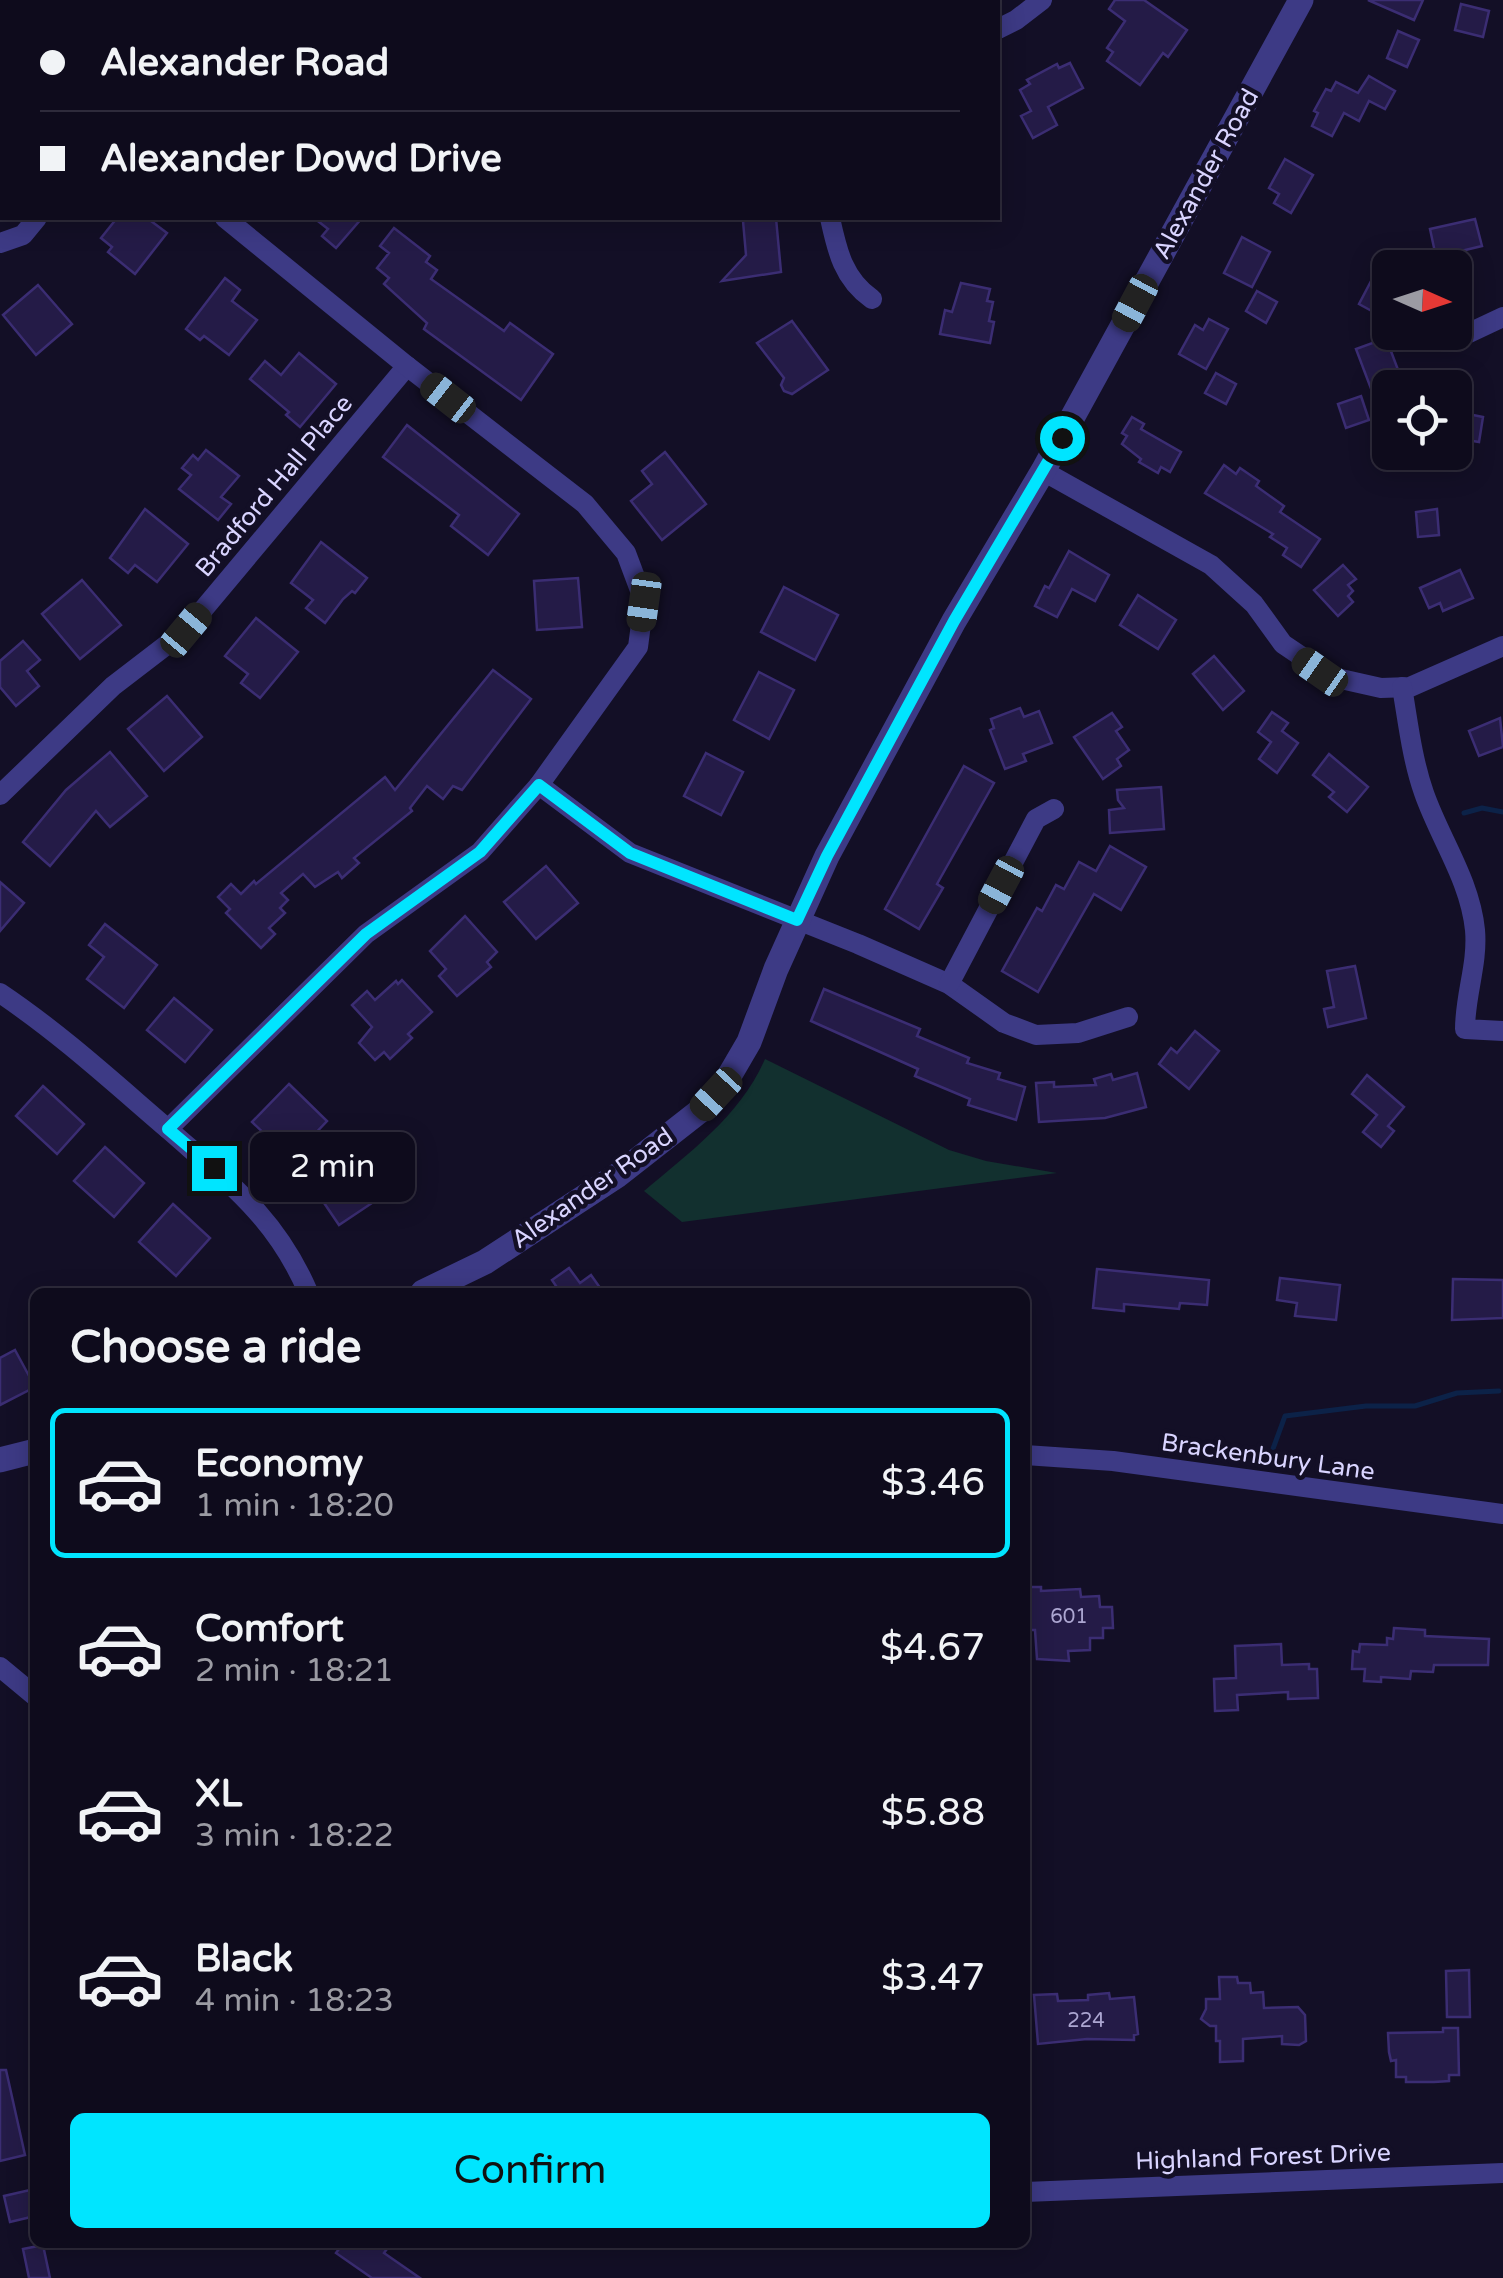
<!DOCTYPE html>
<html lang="en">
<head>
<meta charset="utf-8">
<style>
  :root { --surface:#0e0b1c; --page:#1c1929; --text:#f1f3f6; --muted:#9b9ba3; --line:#2e2b3b; --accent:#00e5ff }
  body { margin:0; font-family:"Varela Round",sans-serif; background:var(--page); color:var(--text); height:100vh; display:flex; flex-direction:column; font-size:38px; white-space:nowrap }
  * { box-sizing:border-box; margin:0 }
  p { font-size:32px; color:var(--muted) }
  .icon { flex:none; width:55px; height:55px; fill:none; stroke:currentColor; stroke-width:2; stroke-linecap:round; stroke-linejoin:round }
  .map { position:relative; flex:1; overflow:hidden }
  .drawer { position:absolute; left:30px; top:1288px; width:1000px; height:960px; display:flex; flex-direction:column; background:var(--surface); border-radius:15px; box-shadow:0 5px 25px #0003,0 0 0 2px var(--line) }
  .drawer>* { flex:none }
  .hud { position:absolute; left:0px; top:0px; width:1000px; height:220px; box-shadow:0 5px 25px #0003,0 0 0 2px var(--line); display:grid; align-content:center; height:220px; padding:0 40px; background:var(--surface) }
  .needle { width:65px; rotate:93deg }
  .fabs { position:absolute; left:1372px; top:250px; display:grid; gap:20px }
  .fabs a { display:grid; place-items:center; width:100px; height:100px; border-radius:15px; background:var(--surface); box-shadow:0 5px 25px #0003,0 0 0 2px var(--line); font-size:50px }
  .end { position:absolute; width:45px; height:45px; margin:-22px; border:12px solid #00e5ff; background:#111; box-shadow:0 0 0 5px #111 }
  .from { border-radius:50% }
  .bubble { position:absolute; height:70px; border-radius:15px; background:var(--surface); box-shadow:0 5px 25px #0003,0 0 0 2px var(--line); font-size:32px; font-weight:600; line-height:70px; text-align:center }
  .car { position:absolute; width:30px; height:60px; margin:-30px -15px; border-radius:12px; box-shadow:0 0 8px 2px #0007; background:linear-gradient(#222 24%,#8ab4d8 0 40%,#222 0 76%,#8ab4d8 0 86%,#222 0) }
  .hud b { display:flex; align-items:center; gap:35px; height:95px; font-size:38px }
  .hud b+b { border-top:2px solid var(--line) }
  .hud i { width:25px; height:25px; background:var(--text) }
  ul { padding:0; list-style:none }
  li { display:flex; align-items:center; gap:30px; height:150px; margin:0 20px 15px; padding:0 20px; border:5px solid transparent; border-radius:15px }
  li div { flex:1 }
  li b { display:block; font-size:38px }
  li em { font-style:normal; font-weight:600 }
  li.current { border-color:var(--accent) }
  li>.icon { width:90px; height:90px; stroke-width:1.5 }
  h2 { padding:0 40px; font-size:45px; line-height:120px }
  .primary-button { display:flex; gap:20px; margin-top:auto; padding:20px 40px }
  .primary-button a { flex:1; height:115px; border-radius:15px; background:var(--accent); color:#111; font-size:40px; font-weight:600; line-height:115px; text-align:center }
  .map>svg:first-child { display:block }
  .green { fill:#12302f }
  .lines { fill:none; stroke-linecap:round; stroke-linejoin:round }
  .stream { stroke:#0c2248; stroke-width:5 }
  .building { fill:#241b47; stroke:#3b2d73; stroke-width:2.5 }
  .minor { stroke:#3d3a85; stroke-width:20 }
  .tertiary { stroke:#3d3a85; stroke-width:25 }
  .route { stroke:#00e5ff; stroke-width:12 }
  .labels { text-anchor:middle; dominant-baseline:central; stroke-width:9; stroke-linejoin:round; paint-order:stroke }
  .number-label { font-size:20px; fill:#aca6d1 }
  .street-label { font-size:25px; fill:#d9d4ff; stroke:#130f26 }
</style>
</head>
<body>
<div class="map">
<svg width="1503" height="2278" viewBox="0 0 1503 2278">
  <rect width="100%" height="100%" fill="#130f26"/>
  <path class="green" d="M765 1059 949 1150 986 1161 1057 1173 682 1222 644 1191C689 1153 741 1115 765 1059Z"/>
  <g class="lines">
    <g class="stream">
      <polyline points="145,2 145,0"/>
      <polyline points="1464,813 1482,808 1503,812"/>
      <polyline points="1270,1457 1285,1416 1366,1406 1415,1406 1457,1393 1499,1391"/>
    </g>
  </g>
  <g class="building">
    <polygon points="1115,0 1144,0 1187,30 1168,57 1163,53 1140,85 1107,61 1113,52 1107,48 1125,21 1109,9"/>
    <polygon points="1368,0 1423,0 1414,20"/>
    <polygon points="1461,4 1489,11 1483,37 1455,30"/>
    <polygon points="1398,31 1419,40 1407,67 1387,58"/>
    <polygon points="1070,63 1083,88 1048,107 1057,125 1033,138 1021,116 1031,111 1020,90 1030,84 1027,80 1057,64 1059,68"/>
    <polygon points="1369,76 1395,91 1385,109 1369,101 1359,121 1344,113 1332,136 1312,126 1318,113 1314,111 1326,89 1331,91 1336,82 1358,93"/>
    <polygon points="1285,159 1313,175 1291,213 1274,203 1279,194 1269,188"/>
    <polygon points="117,218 147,218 167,233 135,274 108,252 112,247 101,238"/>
    <polygon points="314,218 362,218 336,248 322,236 328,229"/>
    <polygon points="776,218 781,272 722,281 746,255 743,221"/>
    <polygon points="1475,219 1482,246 1436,257 1430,229"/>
    <polygon points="394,228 430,256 426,262 437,270 431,279 504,331 510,323 553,354 521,400 424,329 427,323 384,284 389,278 377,268 389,253 380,246"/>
    <polygon points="1242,237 1270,252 1252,287 1224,273"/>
    <polygon points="1380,264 1390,270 1390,321 1359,304"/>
    <polygon points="225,278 240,290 232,301 257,320 229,355 204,336 200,340 186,329"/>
    <polygon points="961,283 990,289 987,301 993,302 989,321 994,322 990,343 940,334 945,310 952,312"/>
    <polygon points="38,285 72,324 36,355 3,315"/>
    <polygon points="1257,291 1277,302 1266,323 1246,311"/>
    <polygon points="1209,319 1228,329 1206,369 1179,354 1195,325 1203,330"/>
    <polygon points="792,321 828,370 792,394 784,391 781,385 784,378 757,343"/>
    <polygon points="1386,338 1403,383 1373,394 1356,349"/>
    <polygon points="299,353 336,384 300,427 286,415 289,412 250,379 265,361 281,375"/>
    <polygon points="1216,373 1236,384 1226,404 1205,393"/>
    <polygon points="1361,396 1369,420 1346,428 1338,404"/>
    <polygon points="1468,414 1483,417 1479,442 1455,438 1455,418 1468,420"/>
    <polygon points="1132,417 1144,424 1141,429 1181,452 1170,472 1161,467 1158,473 1139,462 1141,459 1122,444 1127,436 1122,433"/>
    <polygon points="407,425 519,514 488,555 451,526 459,515 383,457"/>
    <polygon points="206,450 239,476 221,497 231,504 218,520 179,489 191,475 182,468 193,455 198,460"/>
    <polygon points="665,452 706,504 662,540 631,501 652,484 642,471"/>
    <polygon points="1224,465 1236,474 1240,468 1259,481 1256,486 1284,506 1280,512 1320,539 1301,567 1283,555 1287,548 1270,537 1273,534 1205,493"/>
    <polygon points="145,509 188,544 157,582 135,565 128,573 110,558"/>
    <polygon points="1437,509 1439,535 1418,537 1416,512"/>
    <polygon points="321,542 367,578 355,593 352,591 343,599 325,623 306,608 313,600 291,583"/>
    <polygon points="1069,551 1109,575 1095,601 1072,589 1057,617 1035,606 1045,586 1049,588"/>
    <polygon points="1343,565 1356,579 1348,585 1353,591 1348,596 1353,602 1338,616 1314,590"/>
    <polygon points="1460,570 1473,598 1443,611 1440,603 1429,608 1420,588"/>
    <polygon points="578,578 582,627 537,630 534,581"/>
    <polygon points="82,580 121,625 80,659 42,614"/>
    <polygon points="784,587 838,615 815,660 761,632"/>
    <polygon points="1138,595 1176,620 1158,649 1120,625"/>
    <polygon points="256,618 298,652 260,698 241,683 248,674 225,656"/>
    <polygon points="23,641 40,660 27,671 39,686 16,706 0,687 0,661"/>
    <polygon points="1214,656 1244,691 1223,710 1193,674"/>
    <polygon points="493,670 531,699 462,790 453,786 443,799 427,786 410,808 412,811 354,858 359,863 342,878 338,872 315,887 303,874 281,893 288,900 280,908 285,913 269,928 275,934 261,948 226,913 230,909 218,897 231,884 241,894 254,881 256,884 385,777 395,790"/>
    <polygon points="759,672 794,690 769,739 734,720"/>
    <polygon points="167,696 202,737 164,771 128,729"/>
    <polygon points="1020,708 1024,717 1039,711 1052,743 1023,754 1026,761 1005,769 990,730 994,728 991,719"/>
    <polygon points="1272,712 1288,723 1282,731 1298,743 1277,773 1259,759 1271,742 1258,732"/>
    <polygon points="1112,713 1122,727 1116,731 1129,750 1117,759 1121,766 1103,779 1074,737"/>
    <polygon points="1500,718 1503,747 1479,756 1469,731"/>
    <polygon points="110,752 147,796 110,827 96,811 50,866 23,842 66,790"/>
    <polygon points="706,753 743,772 721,815 684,796"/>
    <polygon points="1329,754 1368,787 1347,812 1329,797 1334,792 1313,775"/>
    <polygon points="964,766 994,783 937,884 943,888 919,929 885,909"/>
    <polygon points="1161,787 1164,829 1110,833 1109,810 1124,808 1118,800 1117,790"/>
    <polygon points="1110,846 1146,867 1121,910 1094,894 1038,992 1002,971 1037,908 1042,911 1056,885 1064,889 1079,862 1096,871"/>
    <polygon points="546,866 578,903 536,939 504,902"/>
    <polygon points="0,882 24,903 0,931"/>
    <polygon points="465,916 497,952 487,962 491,967 457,996 439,976 446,969 430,951"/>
    <polygon points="105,924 157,965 124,1008 87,979 104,957 89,945"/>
    <polygon points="1355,966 1366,1018 1328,1027 1324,1009 1334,1007 1327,971"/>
    <polygon points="402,980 432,1012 408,1034 412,1038 390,1059 384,1052 375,1060 359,1043 372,1027 352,1005 367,991 375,1000 396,981 398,984"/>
    <polygon points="824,989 920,1029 917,1036 969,1058 967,1063 1000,1073 998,1079 1025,1087 1016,1120 968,1105 970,1099 915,1076 918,1069 811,1021"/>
    <polygon points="174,998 212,1030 185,1062 147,1030"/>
    <polygon points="1195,1031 1219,1051 1189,1089 1159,1064 1171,1048 1177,1053"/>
    <polygon points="1137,1073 1146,1107 1105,1118 1039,1122 1036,1083 1054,1082 1054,1087 1096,1085 1094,1079 1111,1074 1113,1080"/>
    <polygon points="1367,1075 1404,1107 1388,1126 1394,1131 1381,1147 1363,1132 1377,1115 1352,1094"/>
    <polygon points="289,1084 327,1121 291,1159 252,1122"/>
    <polygon points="43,1086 84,1124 57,1154 16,1116"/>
    <polygon points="105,1147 144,1183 114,1217 74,1181"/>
    <polygon points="355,1165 378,1199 339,1225 316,1191"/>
    <polygon points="173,1204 210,1238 176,1276 139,1242"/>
    <polygon points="569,1268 580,1283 591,1275 603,1292 560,1292 552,1280"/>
    <polygon points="1097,1269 1209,1280 1207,1305 1180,1303 1179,1309 1124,1304 1124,1311 1093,1308"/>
    <polygon points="1280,1278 1340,1285 1336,1320 1295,1316 1297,1303 1277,1300"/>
    <polygon points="1453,1279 1503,1280 1503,1318 1452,1320"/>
    <polygon points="15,1350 35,1387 0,1405 0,1358"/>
    <polygon points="1025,1587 1041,1587 1041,1591 1080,1589 1081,1597 1099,1596 1100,1607 1112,1607 1113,1628 1103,1628 1103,1638 1090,1638 1090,1650 1068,1651 1069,1661 1037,1659 1035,1630 1025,1630"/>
    <polygon points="1394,1628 1425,1630 1425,1636 1489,1639 1488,1665 1434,1665 1433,1672 1411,1671 1410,1679 1381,1677 1381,1682 1364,1681 1365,1669 1352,1669 1353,1651 1359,1652 1360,1644 1387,1645 1387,1638 1393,1639"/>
    <polygon points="1281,1644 1282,1665 1309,1664 1309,1669 1317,1669 1318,1698 1288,1699 1288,1692 1237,1695 1238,1710 1215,1711 1214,1679 1236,1678 1235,1646"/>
    <polygon points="1469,1970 1470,2017 1447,2017 1446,1971"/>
    <polygon points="1219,1977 1237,1977 1238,1983 1250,1983 1251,1993 1263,1992 1264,2008 1298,2007 1305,2015 1306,2041 1299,2045 1282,2044 1282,2036 1243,2039 1243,2061 1220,2062 1220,2041 1216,2041 1216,2026 1210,2026 1201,2019 1206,2009 1206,1999 1220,1999"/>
    <polygon points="1109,1993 1110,1999 1134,1997 1138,2034 1134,2035 1134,2040 1087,2039 1038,2044 1034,1995 1057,1994 1058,2001 1088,2000 1088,1995"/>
    <polygon points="1443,2028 1458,2028 1459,2075 1449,2075 1449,2081 1434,2082 1406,2082 1406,2077 1396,2077 1396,2060 1391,2061 1389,2052 1388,2033 1443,2032"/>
    <polygon points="0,2070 6,2070 25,2155 0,2161"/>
    <polygon points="30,2190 35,2216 10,2222 4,2196"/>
    <polygon points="344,2242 392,2242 384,2253 420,2278 372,2278 336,2253"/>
    <polygon points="43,2245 50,2278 29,2278 23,2249"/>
  </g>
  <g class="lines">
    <g class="minor">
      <polyline points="491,0 494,2"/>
      <polyline points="998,29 1016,20 1042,0"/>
      <path d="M830 218C837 250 843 279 872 299"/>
      <polyline points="0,243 23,235 37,218"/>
      <polyline points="1469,333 1503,317"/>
      <polyline points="1043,471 1211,565 1254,604 1283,644 1332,677 1381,688 1410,687 1503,646"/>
      <path d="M1402 687C1408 722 1412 759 1424 793 1440 839 1470 880 1475 930 1478 964 1465 995 1465 1029L1503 1031"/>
      <polyline points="539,785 630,853 858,944 949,984 1004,1023 1036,1035 1078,1033 1128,1017"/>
      <polyline points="0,795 113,686 186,630 407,366"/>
      <polyline points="949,984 1036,819 1054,809"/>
      <path d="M0 993C61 1034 113 1082 169 1130 228 1182 276 1217 308 1292"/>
      <polyline points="168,1129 366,934 480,852 539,785 638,647 644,601 626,553 585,504 407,366 225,218"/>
      <polyline points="1025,1455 1113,1461 1503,1514"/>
      <polyline points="0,1667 35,1696"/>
      <polyline points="1025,2192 1503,2173"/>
    </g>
    <g class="tertiary">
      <polyline points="423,1292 485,1262 618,1175 701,1110 728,1078 749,1042 776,969 827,856 954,621 1043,471 1301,0"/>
      <polyline points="0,1460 35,1451"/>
    </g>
  </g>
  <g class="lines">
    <polyline class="route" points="214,1168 168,1129 366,934 480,852 539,785 630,853 797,920 827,856 954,621 1062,438"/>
  </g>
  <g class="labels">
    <g class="number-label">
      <text x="1069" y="1617">601</text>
      <text x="1086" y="2021">224</text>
    </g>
    <g class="street-label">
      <text transform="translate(1206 174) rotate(-61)">Alexander Road</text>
      <text transform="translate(274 486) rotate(-50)">Bradford Hall Place</text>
      <text transform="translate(592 1188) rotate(-35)">Alexander Road</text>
      <text transform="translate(1268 1457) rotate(8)">Brackenbury Lane</text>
      <text transform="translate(1263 2157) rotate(-2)">Highland Forest Drive</text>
    </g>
  </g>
</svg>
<div class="fabs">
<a><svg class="needle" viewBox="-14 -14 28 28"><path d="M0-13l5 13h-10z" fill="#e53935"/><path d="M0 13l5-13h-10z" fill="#9b9ba3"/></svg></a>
<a><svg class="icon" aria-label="locate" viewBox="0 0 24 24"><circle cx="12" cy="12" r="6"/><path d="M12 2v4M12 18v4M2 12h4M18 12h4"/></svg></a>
</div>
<i class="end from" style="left:1062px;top:438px"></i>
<i class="end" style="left:214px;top:1168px"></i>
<div class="bubble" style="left:250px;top:1132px;width:165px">2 min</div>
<i class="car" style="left:1135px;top:303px;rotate:208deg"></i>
<i class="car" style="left:448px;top:398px;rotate:308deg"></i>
<i class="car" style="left:644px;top:602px;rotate:188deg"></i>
<i class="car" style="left:186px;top:630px;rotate:40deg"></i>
<i class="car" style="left:1320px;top:672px;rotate:305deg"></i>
<i class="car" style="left:1001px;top:885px;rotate:208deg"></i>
<i class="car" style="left:716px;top:1094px;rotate:223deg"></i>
<div class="hud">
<b><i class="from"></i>Alexander Road</b>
<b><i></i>Alexander Dowd Drive</b>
</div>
<section class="drawer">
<h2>Choose a ride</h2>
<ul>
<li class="current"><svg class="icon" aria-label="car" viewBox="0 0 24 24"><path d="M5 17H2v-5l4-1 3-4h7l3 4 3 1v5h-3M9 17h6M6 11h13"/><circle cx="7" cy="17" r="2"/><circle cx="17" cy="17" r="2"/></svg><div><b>Economy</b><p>1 min · 18:20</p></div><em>$3.46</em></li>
<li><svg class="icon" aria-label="car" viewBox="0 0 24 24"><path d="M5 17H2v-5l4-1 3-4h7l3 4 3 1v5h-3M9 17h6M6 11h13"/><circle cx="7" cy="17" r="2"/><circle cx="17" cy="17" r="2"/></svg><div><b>Comfort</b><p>2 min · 18:21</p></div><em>$4.67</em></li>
<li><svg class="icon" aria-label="car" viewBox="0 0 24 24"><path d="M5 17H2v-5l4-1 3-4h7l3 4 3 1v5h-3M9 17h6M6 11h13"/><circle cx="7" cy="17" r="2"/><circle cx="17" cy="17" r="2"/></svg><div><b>XL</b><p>3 min · 18:22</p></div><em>$5.88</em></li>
<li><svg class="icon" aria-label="car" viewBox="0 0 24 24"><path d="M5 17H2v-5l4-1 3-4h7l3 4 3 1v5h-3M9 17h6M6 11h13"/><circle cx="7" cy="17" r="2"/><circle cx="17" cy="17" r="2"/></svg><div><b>Black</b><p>4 min · 18:23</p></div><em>$3.47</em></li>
</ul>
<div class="primary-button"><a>Confirm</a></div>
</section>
</div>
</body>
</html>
